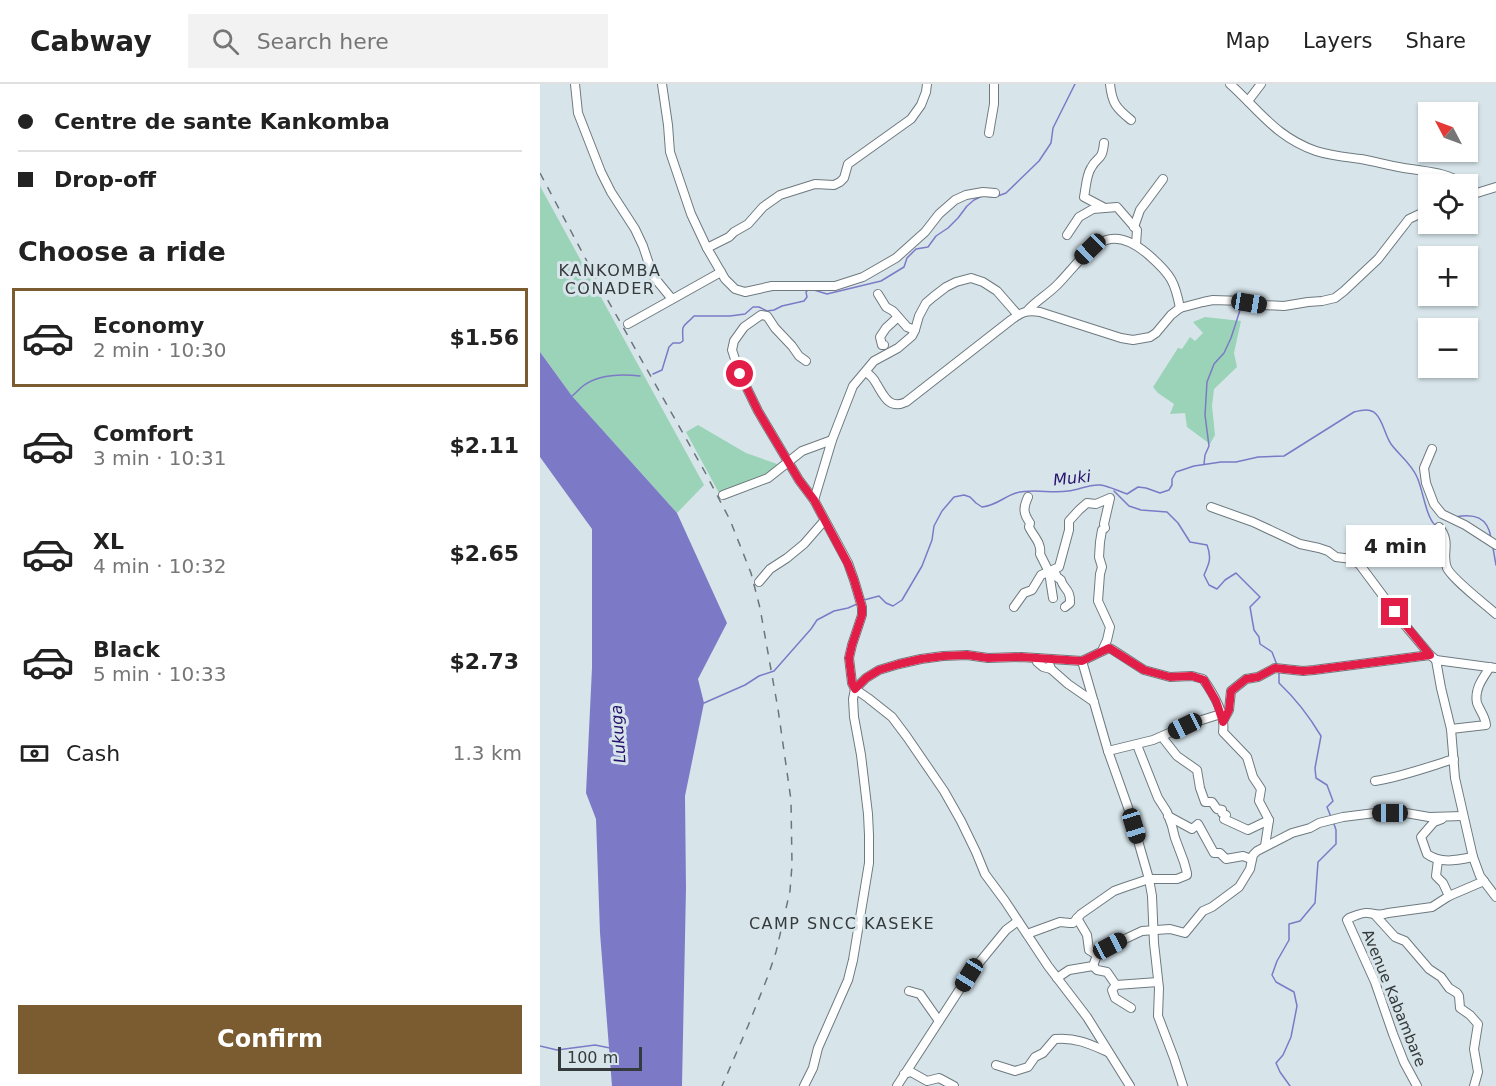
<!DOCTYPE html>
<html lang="en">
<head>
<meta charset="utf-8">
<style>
  :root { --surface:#fff; --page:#f2f2f2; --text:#222; --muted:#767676; --line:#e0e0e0; --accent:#7b5c31 }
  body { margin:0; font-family:"DejaVu Sans",sans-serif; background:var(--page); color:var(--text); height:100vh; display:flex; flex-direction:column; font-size:22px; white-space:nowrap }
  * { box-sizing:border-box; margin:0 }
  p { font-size:20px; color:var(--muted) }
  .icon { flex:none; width:33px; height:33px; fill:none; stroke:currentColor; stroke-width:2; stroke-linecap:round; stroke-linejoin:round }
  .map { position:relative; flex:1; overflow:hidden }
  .details { display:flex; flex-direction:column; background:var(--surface); width:540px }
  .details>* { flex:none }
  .hud { display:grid; align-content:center; height:132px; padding:0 18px; background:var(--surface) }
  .needle { width:39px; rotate:311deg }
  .fabs { position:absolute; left:878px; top:18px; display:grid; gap:12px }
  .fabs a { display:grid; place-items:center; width:60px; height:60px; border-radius:0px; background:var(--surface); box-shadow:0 2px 4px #0004; font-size:30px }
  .scale { position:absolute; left:18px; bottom:15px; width:84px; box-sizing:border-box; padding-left:6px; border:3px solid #353a3c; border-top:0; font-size:16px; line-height:21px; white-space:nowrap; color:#353a3c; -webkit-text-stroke:4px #d7e5eb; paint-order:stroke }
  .end { position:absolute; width:27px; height:27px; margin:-14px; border:8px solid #e11d48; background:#fff; box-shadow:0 0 0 3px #fff }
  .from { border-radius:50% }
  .bubble { position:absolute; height:42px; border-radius:0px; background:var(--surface); box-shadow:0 2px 4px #0004; font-size:20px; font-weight:700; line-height:42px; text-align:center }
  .car { position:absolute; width:18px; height:36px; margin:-18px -9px; border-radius:8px; box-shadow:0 0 4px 2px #0007; background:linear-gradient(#222 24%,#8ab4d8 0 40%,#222 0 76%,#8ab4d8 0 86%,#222 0) }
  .hud b { display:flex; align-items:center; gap:21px; height:57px; font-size:22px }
  .hud b+b { border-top:2px solid var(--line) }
  .hud i { width:15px; height:15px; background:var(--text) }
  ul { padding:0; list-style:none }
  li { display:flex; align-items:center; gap:18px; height:99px; margin:0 12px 9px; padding:0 6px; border:3px solid transparent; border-radius:0px }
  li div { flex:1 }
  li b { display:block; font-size:22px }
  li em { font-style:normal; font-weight:700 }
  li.active { border-color:var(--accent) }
  li>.icon { width:54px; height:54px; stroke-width:1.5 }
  h2 { padding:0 18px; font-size:27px; line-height:72px }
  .pay { display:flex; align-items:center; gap:15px; height:66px; padding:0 18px; font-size:22px }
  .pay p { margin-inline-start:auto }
  .button { display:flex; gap:12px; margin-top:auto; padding:12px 18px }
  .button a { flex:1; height:69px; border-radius:0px; background:var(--accent); color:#fff; font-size:24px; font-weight:700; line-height:69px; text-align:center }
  header { display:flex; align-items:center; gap:36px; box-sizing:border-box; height:84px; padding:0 30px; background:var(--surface); border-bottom:2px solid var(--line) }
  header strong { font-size:28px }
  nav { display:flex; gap:33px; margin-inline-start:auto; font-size:21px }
  .search { width:420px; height:54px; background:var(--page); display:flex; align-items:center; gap:15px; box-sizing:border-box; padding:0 21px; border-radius:0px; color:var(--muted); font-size:22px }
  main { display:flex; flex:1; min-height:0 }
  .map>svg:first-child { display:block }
  .green { fill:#9ad3b8 }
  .water { fill:#7c7ac6 }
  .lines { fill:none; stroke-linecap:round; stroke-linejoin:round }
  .stream { stroke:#7c7ac6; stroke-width:1.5 }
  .minor-casing { stroke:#6e7a7f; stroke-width:10 }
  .minor { stroke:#fff; stroke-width:8 }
  .rail { stroke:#6d7578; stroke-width:1.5; stroke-dasharray:8 8; stroke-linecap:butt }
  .route { stroke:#e11d48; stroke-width:8 }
  .labels { text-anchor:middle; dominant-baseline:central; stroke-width:6; stroke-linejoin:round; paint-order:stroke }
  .street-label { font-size:15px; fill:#353a3c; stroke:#d7e5eb }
  .neighbourhood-label { font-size:16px; letter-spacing:1.5px; fill:#353a3c; stroke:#d7e5eb }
  .water-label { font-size:16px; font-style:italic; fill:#27116d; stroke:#d7e5eb }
</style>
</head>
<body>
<header>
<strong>Cabway</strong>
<div class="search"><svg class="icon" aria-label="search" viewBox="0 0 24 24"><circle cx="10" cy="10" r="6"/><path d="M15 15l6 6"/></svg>Search here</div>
<nav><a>Map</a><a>Layers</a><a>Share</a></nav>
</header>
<main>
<section class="details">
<div class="hud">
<b><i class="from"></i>Centre de sante Kankomba</b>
<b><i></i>Drop-off</b>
</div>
<h2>Choose a ride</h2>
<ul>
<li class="active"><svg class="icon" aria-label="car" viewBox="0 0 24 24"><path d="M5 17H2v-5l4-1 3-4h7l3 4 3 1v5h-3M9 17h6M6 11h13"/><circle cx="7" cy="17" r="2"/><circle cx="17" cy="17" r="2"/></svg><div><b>Economy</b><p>2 min · 10:30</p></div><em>$1.56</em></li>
<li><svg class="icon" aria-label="car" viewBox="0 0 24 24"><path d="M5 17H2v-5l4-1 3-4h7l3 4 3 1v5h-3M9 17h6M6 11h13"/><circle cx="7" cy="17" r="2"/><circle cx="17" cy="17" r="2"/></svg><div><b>Comfort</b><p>3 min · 10:31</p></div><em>$2.11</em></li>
<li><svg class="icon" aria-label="car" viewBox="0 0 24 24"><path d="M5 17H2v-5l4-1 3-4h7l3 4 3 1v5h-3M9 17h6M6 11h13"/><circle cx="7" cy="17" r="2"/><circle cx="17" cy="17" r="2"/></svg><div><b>XL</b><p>4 min · 10:32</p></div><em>$2.65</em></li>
<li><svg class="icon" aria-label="car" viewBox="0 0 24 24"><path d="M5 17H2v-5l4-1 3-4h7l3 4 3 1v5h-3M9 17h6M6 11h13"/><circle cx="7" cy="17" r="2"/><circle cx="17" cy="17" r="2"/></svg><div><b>Black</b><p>5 min · 10:33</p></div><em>$2.73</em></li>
</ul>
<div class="pay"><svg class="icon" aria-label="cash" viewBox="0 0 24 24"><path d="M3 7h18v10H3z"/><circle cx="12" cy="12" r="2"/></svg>Cash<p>1.3 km</p></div>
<div class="button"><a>Confirm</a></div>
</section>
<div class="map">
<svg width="956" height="1002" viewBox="0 0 956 1002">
  <rect width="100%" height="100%" fill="#d7e5eb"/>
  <g class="green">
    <polygon points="0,102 164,401 137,429 32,312 0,268"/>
    <polygon points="665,233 701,237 694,269 697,283 674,305 672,322 675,351 670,360 647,343 645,329 630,330 634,320 618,309 613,303 638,264 642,265 650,253 655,257 663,249 653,238"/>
    <polygon points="158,341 206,369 240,381 224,394 179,409 146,348"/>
  </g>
  <polygon class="water" points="0,268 32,312 137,429 187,539 158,595 164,619 145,712 146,804 142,1002 72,1002 60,849 56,735 46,709 52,584 52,445 0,373"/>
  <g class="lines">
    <g class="stream">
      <polyline points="274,206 287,210 341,197 364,183 367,174 376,165 388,163 396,152 408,144 418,134 427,122 434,116 442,112 455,113 466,109 499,77 511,59 513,44 535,0"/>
      <path d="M113 290 122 286 129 263 133 259H140L143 257C142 238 142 245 154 232H190L205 230 213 223H219L227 227 234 226 242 222 264 217 267 213 266 208 269 205"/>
      <path d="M32 312C36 309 39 305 43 302 59 290 82 290 100 292"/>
      <polyline points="664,380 665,371 669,362 665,331 667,298 674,280 684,269 691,254 702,220"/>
      <path d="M574 407 589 422 601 426 627 428 638 439 650 458 667 461C672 474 669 480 664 491L669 501 677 505 685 496 696 489 720 513 710 523 714 546 719 553 720 560 732 568 737 581"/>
      <path d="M915 433C934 429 948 433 951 454"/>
      <polyline points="953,464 956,481"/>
      <path d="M324 516 339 512 346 519 353 522 362 516 382 482 392 456 394 442 402 427 414 413 424 411 430 413 436 419 442 423C458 421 463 413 476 409 494 404 511 410 528 407 539 406 549 400 560 401 569 402 578 407 587 410L598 403 606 404 620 409 629 406 632 401V395L636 388 654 382 681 378H696L718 373 744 372 814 328C822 326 830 324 836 330 843 337 845 351 851 360 859 371 871 379 877 393 883 406 886 433 895 441"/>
      <path d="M739 589V599C756 615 769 632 781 652L775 684 776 694 787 701 793 717 787 723 791 733"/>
      <polyline points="164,619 205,601 219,592 234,587 271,545 277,536 294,527 308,524 317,520"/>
      <polyline points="0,962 17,966 55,961 70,964"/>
      <polyline points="750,1002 740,988 736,979 743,971 751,953 757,922 754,908 736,898 732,891 737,877 749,856 749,840 760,837 775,819 778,778 796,760 796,746 793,737"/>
    </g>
    <defs>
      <g id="minor">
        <polyline points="35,0 38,29 61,88 71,108 95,145 103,162 113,192 132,215"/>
        <polyline points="122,0 128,41 130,68 151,130 167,164 185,195 195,205 205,208 232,202 295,202 323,193 356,174 385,148 399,130 415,116 426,111 443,108 455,109"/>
        <path d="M570 0C572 19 576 24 591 36"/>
        <path d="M690 0C720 27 736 53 776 67 791 72 806 73 821 75 838 78 854 83 871 85 890 88 908 89 923 100"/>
        <polyline points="708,17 721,0"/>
        <polyline points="449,49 454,20 454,0"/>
        <polyline points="927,112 956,103"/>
        <path d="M563 123 544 113C546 104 546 92 551 84 558 71 562 78 564 59"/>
        <polyline points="594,143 600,126 623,95"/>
        <polyline points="527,151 539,133 553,125 577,123 597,146 596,161"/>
        <polyline points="167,164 189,153 194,148 208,140 223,123 240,111 275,100 294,101 300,98 304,94 308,80 371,35 381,21 386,8 387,0"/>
        <polyline points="338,210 346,223 353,227 367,243 375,246"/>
        <path d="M488 226C497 216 510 209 519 199 550 166 567 133 611 173 631 191 635 198 640 224"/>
        <polyline points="88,240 181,188"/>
        <polyline points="344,261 342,261 340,253 346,244 358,233"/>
        <polyline points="266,277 259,272 252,262 235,244 227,232 221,231 204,243 194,257 192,266 200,290 218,327 259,396 274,416 308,479 314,496 322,523 322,531 312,561 309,574 312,599 315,605 328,614 352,633 367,653 404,707 421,737 436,768 445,790 465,817 508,882 547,933 590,1002"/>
        <path d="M326 288C330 291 334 295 336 299 344 312 349 326 366 318L471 236C482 228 486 226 500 228L581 254 593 256 610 253 616 249 631 231 640 224 663 218 673 216 703 217 722 221 744 222 768 218 782 217 795 214 804 207 838 175 869 135 888 126"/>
        <polyline points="892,365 884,384 886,399 894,420 902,430 925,441 956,461"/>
        <polyline points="183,411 228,394 262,367 292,356"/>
        <path d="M488 413C483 424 483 429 490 439L489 443C493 452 502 459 500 470L509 488 513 514"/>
        <polyline points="274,416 292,356 313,302 334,277 358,264 372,252 375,246 379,232 386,219 393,213 406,203 416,198 431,194 443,198 457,207 478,231"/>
        <polyline points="671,423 713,438 760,460 779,464 788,467 796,473 812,475 820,481 864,540 890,571 896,576 956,584"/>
        <path d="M899 443C912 459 901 469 907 484 912 495 945 520 956 530"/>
        <path d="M514 486 517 493 521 496C523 505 531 505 530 519L525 523"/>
        <polyline points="219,498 230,485 247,474 264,460 284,437"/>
        <polyline points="474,523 484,509 492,506 501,491 519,483 529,446 529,437 539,426 547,419 556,420 570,414 564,440 565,444 562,446 560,458 559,473 562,483 560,490 558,517 570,543 567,556 562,567"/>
        <polyline points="497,574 497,578 503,583 511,585 510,582"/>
        <polyline points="896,576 901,604 911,645 915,694 933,773 940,792 956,813"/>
        <polyline points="542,577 568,667 590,729 609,795 612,812 614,859 619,904 618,932 634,974 643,1002"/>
        <polyline points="511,585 528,600 554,618"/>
        <polyline points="683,637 689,626 691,607 706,595 718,593 735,584 763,587 774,586 890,571"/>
        <path d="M911 645 946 641C945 632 940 627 937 619 934 605 943 594 950 583"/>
        <polyline points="622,653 637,672 657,686 660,704 665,718 672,718 677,725 682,726 682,729 686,731 684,735 708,746 729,736"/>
        <polyline points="568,667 613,656 652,639 681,630"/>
        <path d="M835 697C861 693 888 683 914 675"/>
        <polyline points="628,732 652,745 658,740 674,769 680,769 686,775 703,772 711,775"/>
        <path d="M902 735 894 738 881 753 887 770C900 780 918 776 933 773"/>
        <polyline points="898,776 896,792 903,799 909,812"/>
        <polyline points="835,831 855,853 865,857 889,885 901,893 909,904 917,909 919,912 920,924 930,931 938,940 934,965 938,988 934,1002"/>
        <polyline points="537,834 547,851 549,866 557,871"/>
        <polyline points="487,850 520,838 530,839 533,839 541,830 574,807 585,803 609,795 637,795 647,791 647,789 644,778 635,754 632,742 627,728 618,714 597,661"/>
        <polyline points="553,882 557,886 567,888 576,901"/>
        <polyline points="517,894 529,886 553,882 557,871 570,862 602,847 630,845 645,849 663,827 672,823 699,803 710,785 713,771 717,767 752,749 770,744 779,739 803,733 835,729 866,729 889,733 923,732"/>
        <polyline points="369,907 380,910 399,937"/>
        <polyline points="591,924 575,914 572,906 576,901 618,898"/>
        <path d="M456 981 475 987 488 983 495 973 503 969 515 955C535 953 550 960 568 968"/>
        <polyline points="364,990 371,988 387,997 399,994 414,1002"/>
        <path d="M264 1002 273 984 278 964 308 896 313 876 329 779V751L328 730 321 671 314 633 313 615 315 605 326 594 339 586 359 580 381 575 403 572 427 571 448 574 481 573 542 577 569 564 573 566 604 586 630 593 652 592 663 595C673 609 686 630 683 648L707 673 713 693 721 705 719 717 729 736 725 762"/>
        <polyline points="357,1002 429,891 466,846 478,837"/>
        <path d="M877 1002 864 978 853 950 835 898 807 836 809 834C815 832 822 828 828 829 836 830 840 832 848 829L892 823 909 812 944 797"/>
      </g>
    </defs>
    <use href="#minor" class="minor-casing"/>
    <use href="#minor" class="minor"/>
    <polyline class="rail" points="0,89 66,213 166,390 190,436 211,489 220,524 238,625 251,716 252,781 250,807 236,868 228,892 208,942 182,1002"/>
  </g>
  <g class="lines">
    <polyline class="route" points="200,290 218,327 231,349 259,396 274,416 308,480 314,496 322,523 322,531 312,561 309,574 312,599 315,605 326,594 339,586 359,580 381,575 404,572 427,571 448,574 481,573 542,577 569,564 604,586 630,593 652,592 664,596 676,617 683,638 689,626 691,607 706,595 718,593 735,584 763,587 774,586 890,571 855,528"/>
  </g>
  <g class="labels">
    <g class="street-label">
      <text transform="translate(854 914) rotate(68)">Avenue Kabambare</text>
    </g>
    <g class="neighbourhood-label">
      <text x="70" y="186">KANKOMBA<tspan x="70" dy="18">CONADER</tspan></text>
      <text x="302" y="839">CAMP SNCC KASEKE</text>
    </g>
    <g class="water-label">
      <text transform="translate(532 394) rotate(-6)">Muki</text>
      <text transform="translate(78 650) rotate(-94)">Lukuga</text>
    </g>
  </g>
</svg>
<div class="fabs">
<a><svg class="needle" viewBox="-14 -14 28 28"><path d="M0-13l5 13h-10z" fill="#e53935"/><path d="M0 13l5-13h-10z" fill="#767676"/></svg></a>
<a><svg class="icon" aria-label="locate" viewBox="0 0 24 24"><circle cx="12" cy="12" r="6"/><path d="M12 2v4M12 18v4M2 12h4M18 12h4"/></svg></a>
<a>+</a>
<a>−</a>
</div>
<div class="scale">100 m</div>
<i class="end from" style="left:200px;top:290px"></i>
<i class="end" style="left:855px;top:528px"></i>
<div class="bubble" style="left:806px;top:441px;width:99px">4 min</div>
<i class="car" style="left:550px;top:165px;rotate:226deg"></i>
<i class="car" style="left:709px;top:219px;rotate:99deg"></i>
<i class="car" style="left:645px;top:642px;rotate:244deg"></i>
<i class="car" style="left:850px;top:729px;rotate:270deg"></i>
<i class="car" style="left:594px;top:742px;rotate:163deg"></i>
<i class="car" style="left:570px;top:862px;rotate:62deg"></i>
<i class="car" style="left:429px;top:891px;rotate:212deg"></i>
</div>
</main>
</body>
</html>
